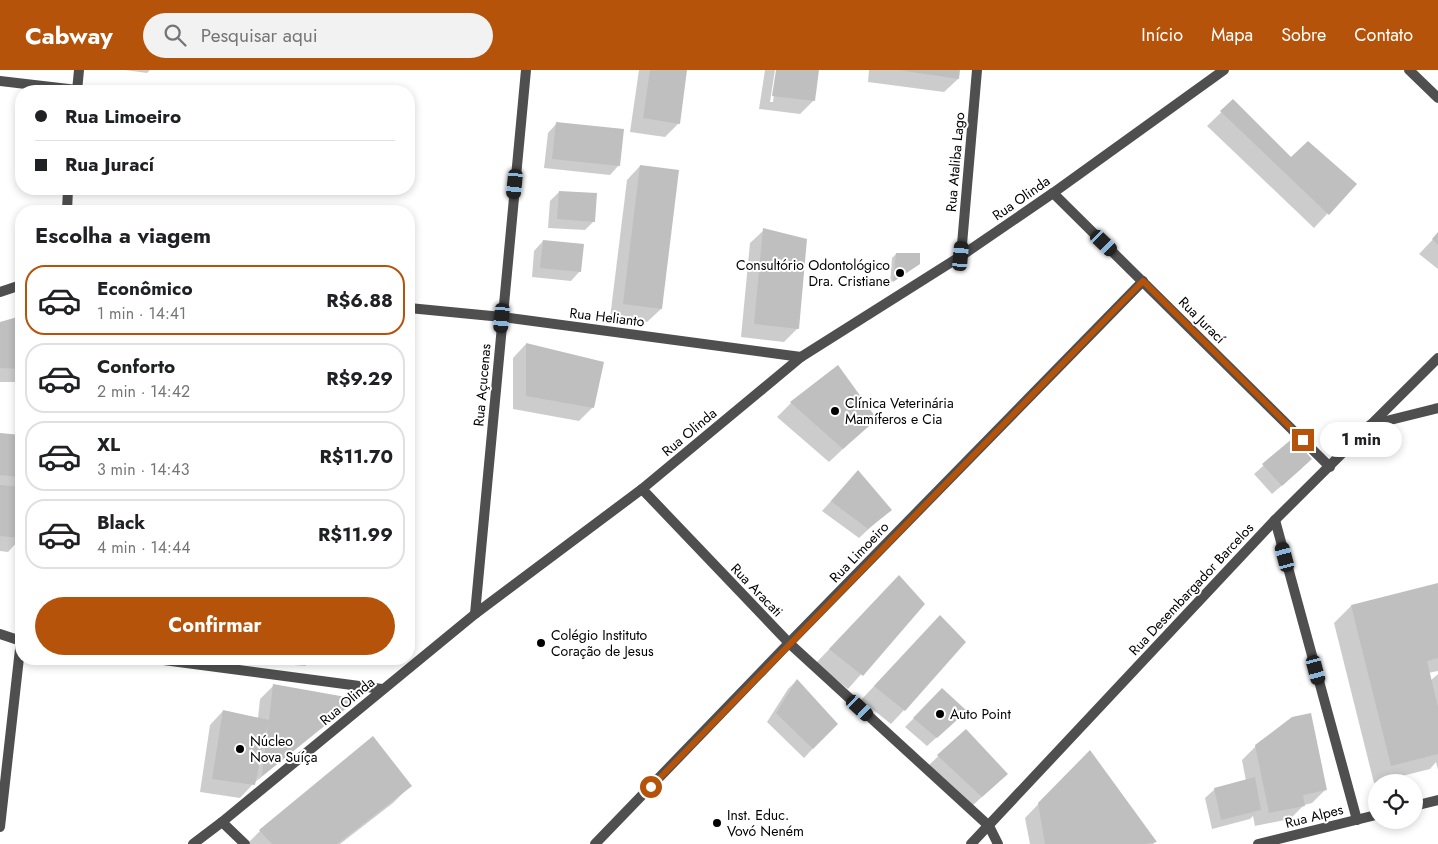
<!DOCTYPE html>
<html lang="pt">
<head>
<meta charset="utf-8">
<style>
  :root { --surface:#fff; --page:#f2f2f2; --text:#202124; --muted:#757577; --line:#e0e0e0; --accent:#b45309 }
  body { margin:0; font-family:Jost,sans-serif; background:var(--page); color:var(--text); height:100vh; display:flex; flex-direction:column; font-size:19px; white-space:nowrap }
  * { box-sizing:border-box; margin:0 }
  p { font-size:16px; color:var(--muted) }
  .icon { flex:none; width:28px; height:28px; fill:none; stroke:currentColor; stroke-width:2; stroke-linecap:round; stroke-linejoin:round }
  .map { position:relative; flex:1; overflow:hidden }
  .details { position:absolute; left:15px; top:135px; width:400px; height:460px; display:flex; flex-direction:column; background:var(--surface); border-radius:20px; box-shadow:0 2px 8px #0003 }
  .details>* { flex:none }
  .top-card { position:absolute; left:15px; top:15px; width:400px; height:110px; border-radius:20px; box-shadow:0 2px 8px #0003; display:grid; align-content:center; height:110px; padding:0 20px; background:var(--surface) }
  .fabs { position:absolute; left:1368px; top:704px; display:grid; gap:10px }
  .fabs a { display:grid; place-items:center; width:55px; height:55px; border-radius:50%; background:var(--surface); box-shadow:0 2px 8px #0003; font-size:25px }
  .end { position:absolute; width:22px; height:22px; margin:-11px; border:6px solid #b45309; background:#fff; box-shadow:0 0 0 2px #fff }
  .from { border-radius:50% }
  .bubble { position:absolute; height:35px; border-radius:18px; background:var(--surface); box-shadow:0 2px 8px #0003; font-size:16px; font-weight:700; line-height:35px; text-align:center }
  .car { position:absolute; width:15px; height:30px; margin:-15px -8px; border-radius:6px; box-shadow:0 0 4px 1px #0007; background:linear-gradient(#222 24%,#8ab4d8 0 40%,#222 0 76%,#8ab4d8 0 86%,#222 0) }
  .top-card b { display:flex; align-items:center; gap:18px; height:48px; font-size:19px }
  .top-card b+b { border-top:1px solid var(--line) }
  .top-card i { width:12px; height:12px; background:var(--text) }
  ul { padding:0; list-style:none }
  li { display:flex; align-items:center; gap:15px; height:70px; margin:0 10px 8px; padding:0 10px; border:2px solid var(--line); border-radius:20px }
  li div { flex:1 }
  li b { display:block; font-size:19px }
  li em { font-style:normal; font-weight:700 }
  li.active { border-color:var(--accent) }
  li>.icon { width:45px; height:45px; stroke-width:1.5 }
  h2 { padding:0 20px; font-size:22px; line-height:60px }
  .cta { display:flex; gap:10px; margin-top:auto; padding:10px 20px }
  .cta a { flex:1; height:58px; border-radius:30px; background:var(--accent); color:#fff; font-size:20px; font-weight:700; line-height:58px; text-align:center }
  header { display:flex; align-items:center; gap:30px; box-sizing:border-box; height:70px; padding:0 25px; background:var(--accent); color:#fff }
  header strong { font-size:24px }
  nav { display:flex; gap:28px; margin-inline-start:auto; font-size:18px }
  .search { width:350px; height:45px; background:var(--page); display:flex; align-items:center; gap:12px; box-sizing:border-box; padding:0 18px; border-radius:28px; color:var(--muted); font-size:19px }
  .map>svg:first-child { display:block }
  .shadow { fill:#0003 }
  .building { fill:#bfbfbf }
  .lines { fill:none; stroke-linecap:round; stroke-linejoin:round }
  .minor { stroke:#4f4f4f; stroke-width:10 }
  .tertiary { stroke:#4f4f4f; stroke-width:10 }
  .route { stroke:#b45309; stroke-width:6 }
  .poi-dot { fill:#000; stroke:#fff; stroke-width:2 }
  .labels { text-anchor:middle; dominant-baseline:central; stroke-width:4; stroke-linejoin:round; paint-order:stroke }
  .street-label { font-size:14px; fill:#000; stroke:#fff }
  .poi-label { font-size:14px; fill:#000; stroke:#fff; text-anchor:start }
</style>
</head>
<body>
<header>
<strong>Cabway</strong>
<div class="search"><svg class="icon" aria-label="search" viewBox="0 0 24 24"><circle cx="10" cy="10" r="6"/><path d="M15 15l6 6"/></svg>Pesquisar aqui</div>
<nav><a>Início</a><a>Mapa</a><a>Sobre</a><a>Contato</a></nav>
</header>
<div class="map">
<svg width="1438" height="774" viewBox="0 0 1438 774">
  <rect width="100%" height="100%" fill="#fff"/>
  <g class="shadow">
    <polygon points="125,0 150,0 147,3"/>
    <polygon points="639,0 686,0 679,53 665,67 630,62"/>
    <polygon points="765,0 775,0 770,32 773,32 777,0 818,0 813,31 800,44 759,39"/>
    <polygon points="869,0 959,0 958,9 944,22 868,12"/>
    <polygon points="1233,31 1291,88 1355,114 1314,158 1207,56"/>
    <polygon points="557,53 619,95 610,105 544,98 548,63"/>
    <polygon points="640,96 661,239 647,252 610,248 627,110"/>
    <polygon points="559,122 594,151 585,160 548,158 550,131"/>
    <polygon points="764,160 798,258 784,272 741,267 750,173"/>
    <polygon points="1438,164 1438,199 1419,184"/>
    <polygon points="543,171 580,201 571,211 532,207 534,181"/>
    <polygon points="896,184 916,195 890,213 892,188"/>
    <polygon points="21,247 21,310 19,312 0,312 0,253"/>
    <polygon points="526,274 593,337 579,351 513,339 513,288"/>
    <polygon points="838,296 875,349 829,392 777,347 791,333"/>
    <polygon points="0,364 21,366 21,414 17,418 21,419 21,468 8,482 0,481"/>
    <polygon points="1292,370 1302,398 1272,424 1254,404"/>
    <polygon points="849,411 890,439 859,468 822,441"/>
    <polygon points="1438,514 1438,601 1428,603 1430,611 1438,604 1438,700 1436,692 1430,699 1374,713 1334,553 1351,536"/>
    <polygon points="885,521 923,534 848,619 816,593"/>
    <polygon points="927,560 904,640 891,654 861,630"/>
    <polygon points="234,589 312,589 305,596"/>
    <polygon points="797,610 836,654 804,688 767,652 788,619"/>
    <polygon points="273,616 355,630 342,642 254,713 240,728 200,722 210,655 223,641 258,648 260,629"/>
    <polygon points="942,620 956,650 927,676 905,657"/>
    <polygon points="966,660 997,713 972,736 929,695"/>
    <polygon points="373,668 410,716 393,733 340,774 247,774 260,761"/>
    <polygon points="1256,676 1325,720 1312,733 1304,735 1290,749 1255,756 1253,746 1250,749 1212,759 1205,728 1215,719 1246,711 1242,690"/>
    <polygon points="1076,695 1155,772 1153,774 1030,774 1025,748"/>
  </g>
  <g class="building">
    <polygon points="650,0 687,0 680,54 643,48"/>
    <polygon points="776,0 819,0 815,31 772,26"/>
    <polygon points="898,0 960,0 959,9"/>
    <polygon points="1233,29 1291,87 1308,71 1357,114 1329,145 1220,41"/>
    <polygon points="556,52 624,59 620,96 552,89"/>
    <polygon points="640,95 679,100 662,239 623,234"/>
    <polygon points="559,121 597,123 595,152 557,149"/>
    <polygon points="763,158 807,169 799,259 754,254"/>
    <polygon points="1438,162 1438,175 1432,169"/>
    <polygon points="543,170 584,174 581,202 540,198"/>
    <polygon points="896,183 920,183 920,194 893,212"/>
    <polygon points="21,246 21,299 0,298 0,252"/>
    <polygon points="526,273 604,292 594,338 526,326"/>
    <polygon points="838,295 877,349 843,379 790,332"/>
    <polygon points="0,363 21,365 21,407 0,405"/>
    <polygon points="1293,368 1312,389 1282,416 1262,394"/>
    <polygon points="858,400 892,440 868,459 831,431"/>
    <polygon points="0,415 21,417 21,468 0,466"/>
    <polygon points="899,505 925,534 863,606 829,579"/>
    <polygon points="1438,513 1438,588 1427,591 1438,637 1438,684 1391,696 1351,535"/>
    <polygon points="940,545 966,572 905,641 874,616"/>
    <polygon points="797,609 838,654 813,679 776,643"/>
    <polygon points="273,614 357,629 262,706 268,652 255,715 212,709 223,640 269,650"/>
    <polygon points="942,618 967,641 937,668 913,648"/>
    <polygon points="1311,643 1327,720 1303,725 1305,736 1269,743 1255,675 1292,647"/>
    <polygon points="966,659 1008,704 982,727 937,685"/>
    <polygon points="373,666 412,716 337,774 272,774 259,760"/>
    <polygon points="1090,680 1157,772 1146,774 1045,774 1038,733"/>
    <polygon points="1255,707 1261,740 1221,750 1214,718"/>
  </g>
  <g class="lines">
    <g class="minor">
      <polyline points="1409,0 1438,28"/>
      <polyline points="0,11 77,20"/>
      <polyline points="77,21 79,0"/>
      <polyline points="1053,123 1330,397"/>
      <polyline points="67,141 68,119"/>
      <polyline points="961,186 977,0"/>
      <polyline points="0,222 21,215"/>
      <polyline points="409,238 502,247 801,287"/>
      <polyline points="1370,355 1438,338"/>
      <polyline points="642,419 789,573 989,756 998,774"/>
      <polyline points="1275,450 1357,750"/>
      <polyline points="475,544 526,0"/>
      <polyline points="0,564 21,571"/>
      <polyline points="156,589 382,619"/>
      <polyline points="1414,736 1438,730"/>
      <polyline points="222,752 245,774"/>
      <polyline points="0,757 21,570"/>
      <polyline points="595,774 789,573 1143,211"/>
      <polyline points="1258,774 1376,745"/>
    </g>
    <g class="tertiary">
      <polyline points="193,774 222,752 475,544 642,419 801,287 961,186 1053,123 1224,0"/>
      <polyline points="971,774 1275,450 1438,288"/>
    </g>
  </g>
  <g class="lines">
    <polyline class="route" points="651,717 1143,211 1303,370"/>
  </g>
  <g class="poi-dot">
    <circle cx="900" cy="203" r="5"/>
    <circle cx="835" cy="341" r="5"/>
    <circle cx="541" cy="573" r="5"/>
    <circle cx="940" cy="644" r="5"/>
    <circle cx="240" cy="679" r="5"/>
    <circle cx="717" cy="753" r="5"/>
  </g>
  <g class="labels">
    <g class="street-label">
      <text transform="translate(955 92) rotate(-85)">Rua Ataliba Lago</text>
      <text transform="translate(1021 128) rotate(-35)">Rua Olinda</text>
      <text transform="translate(607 247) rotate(7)">Rua Helianto</text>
      <text transform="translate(1202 250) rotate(45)">Rua Jurací</text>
      <text transform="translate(482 315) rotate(-85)">Rua Açucenas</text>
      <text transform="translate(689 362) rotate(-40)">Rua Olinda</text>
      <text transform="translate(859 482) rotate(-46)">Rua Limoeiro</text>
      <text transform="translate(1191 519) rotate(-47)">Rua Desembargador Barcelos</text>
      <text transform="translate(757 520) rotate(46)">Rua Aracati</text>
      <text transform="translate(347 631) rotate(-40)">Rua Olinda</text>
      <text transform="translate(1314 746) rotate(-14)">Rua Alpes</text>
    </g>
    <g class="poi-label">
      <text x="890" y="195" text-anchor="end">Consultório Odontológico<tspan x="890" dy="16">Dra. Cristiane</tspan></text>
      <text x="845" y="333">Clínica Veterinária<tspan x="845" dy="16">Mamíferos e Cia</tspan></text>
      <text x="551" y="565">Colégio Instituto<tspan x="551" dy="16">Coração de Jesus</tspan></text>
      <text x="950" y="644">Auto Point</text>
      <text x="250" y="671">Núcleo<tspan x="250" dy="16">Nova Suíça</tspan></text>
      <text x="727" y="745">Inst. Educ.<tspan x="727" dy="16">Vovó Neném</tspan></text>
    </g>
  </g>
</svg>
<div class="fabs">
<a><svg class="icon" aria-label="locate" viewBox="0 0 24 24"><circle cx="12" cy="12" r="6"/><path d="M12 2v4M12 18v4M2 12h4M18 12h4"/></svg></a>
</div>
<i class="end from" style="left:651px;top:717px"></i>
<i class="end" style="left:1303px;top:370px"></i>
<div class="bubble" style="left:1320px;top:352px;width:82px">1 min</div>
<i class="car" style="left:515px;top:114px;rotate:186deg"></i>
<i class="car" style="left:1104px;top:173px;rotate:134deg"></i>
<i class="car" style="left:961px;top:186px;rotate:5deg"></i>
<i class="car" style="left:502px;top:248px;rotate:185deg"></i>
<i class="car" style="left:1285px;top:487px;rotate:345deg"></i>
<i class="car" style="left:1316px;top:600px;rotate:165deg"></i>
<i class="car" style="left:860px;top:638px;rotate:133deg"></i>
<div class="top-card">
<b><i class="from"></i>Rua Limoeiro</b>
<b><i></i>Rua Jurací</b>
</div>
<section class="details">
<h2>Escolha a viagem</h2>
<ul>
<li class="active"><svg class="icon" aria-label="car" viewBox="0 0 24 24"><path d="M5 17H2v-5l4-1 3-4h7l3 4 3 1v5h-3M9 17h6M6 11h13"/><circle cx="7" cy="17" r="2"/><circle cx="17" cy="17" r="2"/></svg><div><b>Econômico</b><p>1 min · 14:41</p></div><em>R$6.88</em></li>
<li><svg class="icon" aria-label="car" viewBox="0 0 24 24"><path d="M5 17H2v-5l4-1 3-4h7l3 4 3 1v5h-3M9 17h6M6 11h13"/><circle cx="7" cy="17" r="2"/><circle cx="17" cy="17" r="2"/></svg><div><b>Conforto</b><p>2 min · 14:42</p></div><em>R$9.29</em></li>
<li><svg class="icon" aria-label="car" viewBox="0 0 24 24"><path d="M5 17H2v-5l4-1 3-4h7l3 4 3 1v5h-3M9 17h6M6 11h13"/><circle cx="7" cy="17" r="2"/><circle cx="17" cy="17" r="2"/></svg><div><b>XL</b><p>3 min · 14:43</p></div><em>R$11.70</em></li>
<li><svg class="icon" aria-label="car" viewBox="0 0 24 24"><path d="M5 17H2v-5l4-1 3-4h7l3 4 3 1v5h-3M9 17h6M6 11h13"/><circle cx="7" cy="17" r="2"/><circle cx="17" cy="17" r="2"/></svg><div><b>Black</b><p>4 min · 14:44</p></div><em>R$11.99</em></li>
</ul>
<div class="cta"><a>Confirmar</a></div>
</section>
</div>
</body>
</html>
